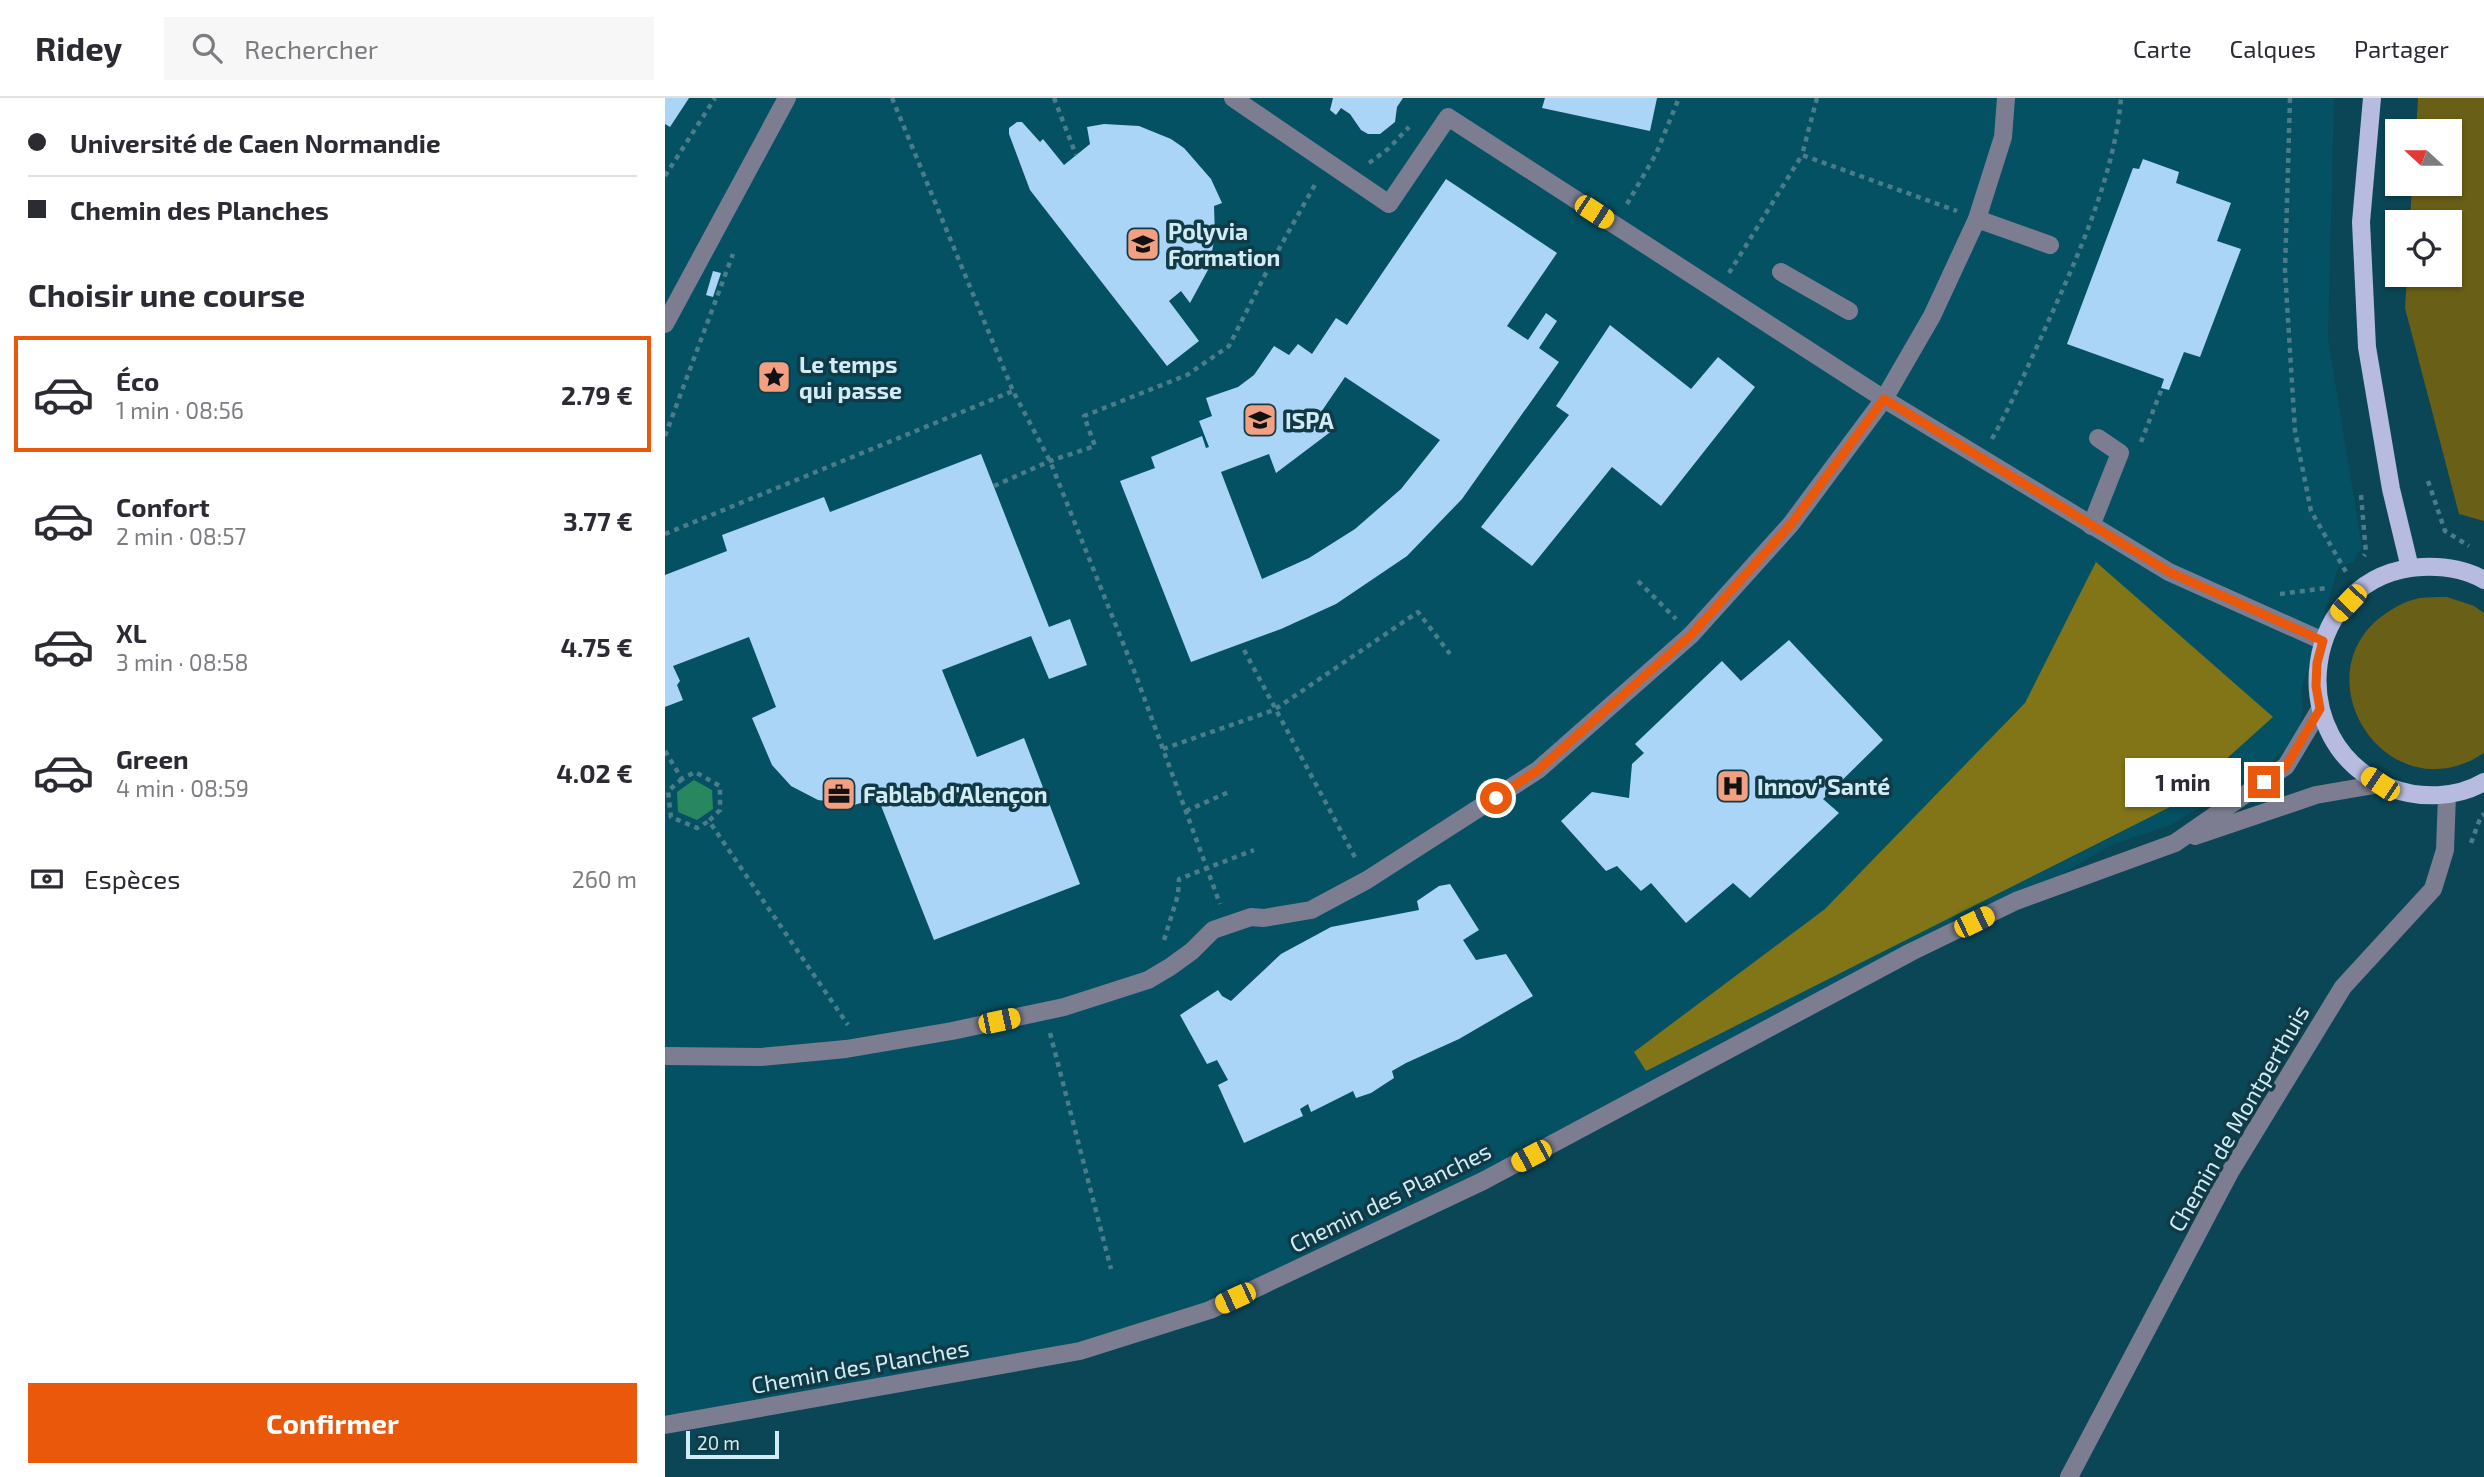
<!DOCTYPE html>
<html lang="fr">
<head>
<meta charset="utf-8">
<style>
  :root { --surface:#fff; --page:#f7f7f7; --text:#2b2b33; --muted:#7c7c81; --line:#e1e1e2; --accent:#ea580c }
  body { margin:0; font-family:"Exo 2",sans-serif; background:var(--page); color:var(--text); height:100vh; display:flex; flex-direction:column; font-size:26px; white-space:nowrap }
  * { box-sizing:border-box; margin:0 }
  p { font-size:23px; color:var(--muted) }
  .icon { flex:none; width:38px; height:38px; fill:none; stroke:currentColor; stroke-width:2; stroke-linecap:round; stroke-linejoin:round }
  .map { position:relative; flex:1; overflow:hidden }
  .drawer { display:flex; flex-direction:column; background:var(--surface); width:665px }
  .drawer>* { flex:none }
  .top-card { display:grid; align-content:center; height:154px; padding:0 28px; background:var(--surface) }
  .needle { width:46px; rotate:291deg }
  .tools { position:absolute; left:1720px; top:21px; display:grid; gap:14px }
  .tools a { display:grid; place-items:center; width:77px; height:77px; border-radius:0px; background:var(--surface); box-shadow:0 2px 5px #0004; font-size:35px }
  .scale { position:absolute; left:21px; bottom:18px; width:93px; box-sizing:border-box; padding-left:7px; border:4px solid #d1ecf5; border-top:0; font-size:19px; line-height:24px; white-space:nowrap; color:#d1ecf5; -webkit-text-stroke:5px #103a46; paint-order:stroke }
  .end { position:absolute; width:32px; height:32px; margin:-16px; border:9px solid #ea580c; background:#fff; box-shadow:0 0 0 4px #fff }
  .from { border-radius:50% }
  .bubble { position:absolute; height:49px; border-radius:0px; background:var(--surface); box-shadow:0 2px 5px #0004; font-size:23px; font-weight:700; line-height:49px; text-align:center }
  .car { position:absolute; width:21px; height:42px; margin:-21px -10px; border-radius:9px; box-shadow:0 0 5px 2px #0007; background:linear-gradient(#f5c518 24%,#345 0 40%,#f5c518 0 76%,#345 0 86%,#f5c518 0) }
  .top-card b { display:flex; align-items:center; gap:24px; height:66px; font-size:26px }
  .top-card b+b { border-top:2px solid var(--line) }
  .top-card i { width:18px; height:18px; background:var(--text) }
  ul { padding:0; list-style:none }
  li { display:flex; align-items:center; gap:21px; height:116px; margin:0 14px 10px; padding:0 14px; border:4px solid transparent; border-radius:0px }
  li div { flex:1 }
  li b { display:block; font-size:26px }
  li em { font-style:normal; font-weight:700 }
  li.selected { border-color:var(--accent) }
  li>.icon { width:63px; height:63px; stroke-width:1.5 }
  h2 { padding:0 28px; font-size:32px; line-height:84px }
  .pay { display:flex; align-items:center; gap:18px; height:77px; padding:0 28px; font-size:26px }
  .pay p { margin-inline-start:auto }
  .primary-button { display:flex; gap:14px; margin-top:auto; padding:14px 28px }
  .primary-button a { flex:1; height:80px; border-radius:0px; background:var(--accent); color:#fff; font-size:28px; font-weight:700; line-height:80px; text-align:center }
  header { display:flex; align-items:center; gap:42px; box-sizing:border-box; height:98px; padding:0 35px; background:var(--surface); border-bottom:2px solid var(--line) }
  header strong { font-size:33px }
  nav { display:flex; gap:38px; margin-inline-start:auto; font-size:24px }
  .search { width:490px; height:63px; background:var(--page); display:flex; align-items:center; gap:18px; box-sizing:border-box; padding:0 24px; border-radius:0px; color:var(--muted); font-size:26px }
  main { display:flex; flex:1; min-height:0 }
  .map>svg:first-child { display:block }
  .built { fill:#045164 }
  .green { fill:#695f16 }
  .forest { fill:#817518 }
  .water { fill:#28875f }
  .building { fill:#aad5f6; fill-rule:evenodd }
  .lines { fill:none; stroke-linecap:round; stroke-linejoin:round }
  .path { stroke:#4b7c8a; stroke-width:4.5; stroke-dasharray:5 5; stroke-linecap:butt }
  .minor { stroke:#7c7d90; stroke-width:18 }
  .major { stroke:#b7bbe0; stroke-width:18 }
  .route { stroke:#ea580c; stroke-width:9 }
  .labels { text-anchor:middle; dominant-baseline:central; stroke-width:7; stroke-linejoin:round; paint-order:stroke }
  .poi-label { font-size:23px; font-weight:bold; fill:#d1ecf5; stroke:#103a46; text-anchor:start }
  .street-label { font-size:23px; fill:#d1ecf5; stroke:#103a46 }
</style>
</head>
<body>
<header>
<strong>Ridey</strong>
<div class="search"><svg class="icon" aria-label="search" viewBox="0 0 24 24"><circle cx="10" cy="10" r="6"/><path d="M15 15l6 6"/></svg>Rechercher</div>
<nav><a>Carte</a><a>Calques</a><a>Partager</a></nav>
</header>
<main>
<section class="drawer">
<div class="top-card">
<b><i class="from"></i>Université de Caen Normandie</b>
<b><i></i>Chemin des Planches</b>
</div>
<h2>Choisir une course</h2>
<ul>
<li class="selected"><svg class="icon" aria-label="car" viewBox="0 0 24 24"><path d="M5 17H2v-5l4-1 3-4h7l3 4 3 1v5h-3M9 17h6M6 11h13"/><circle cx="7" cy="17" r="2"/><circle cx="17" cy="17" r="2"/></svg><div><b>Éco</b><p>1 min · 08:56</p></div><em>2.79 €</em></li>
<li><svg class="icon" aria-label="car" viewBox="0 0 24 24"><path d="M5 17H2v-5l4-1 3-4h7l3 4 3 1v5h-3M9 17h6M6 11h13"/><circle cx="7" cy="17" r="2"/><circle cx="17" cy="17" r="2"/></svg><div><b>Confort</b><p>2 min · 08:57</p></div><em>3.77 €</em></li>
<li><svg class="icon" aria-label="car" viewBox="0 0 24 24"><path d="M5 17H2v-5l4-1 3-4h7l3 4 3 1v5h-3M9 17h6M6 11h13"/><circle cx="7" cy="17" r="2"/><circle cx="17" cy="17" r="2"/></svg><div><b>XL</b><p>3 min · 08:58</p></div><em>4.75 €</em></li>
<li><svg class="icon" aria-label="car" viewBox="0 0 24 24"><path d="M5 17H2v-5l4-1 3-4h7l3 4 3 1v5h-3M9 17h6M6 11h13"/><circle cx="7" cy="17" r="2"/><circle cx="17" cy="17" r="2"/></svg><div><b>Green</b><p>4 min · 08:59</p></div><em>4.02 €</em></li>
</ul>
<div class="pay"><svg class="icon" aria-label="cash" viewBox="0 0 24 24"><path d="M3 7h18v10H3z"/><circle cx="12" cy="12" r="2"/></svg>Espèces<p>260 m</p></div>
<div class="primary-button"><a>Confirmer</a></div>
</section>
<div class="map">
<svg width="1819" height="1379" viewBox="0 0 1819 1379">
  <rect width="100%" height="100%" fill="#0a4656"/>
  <polygon class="built" points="0,0 1669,0 1663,242 1697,449 1688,464 1673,470 1636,592 1638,609 1635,627 1622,649 1604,665 1506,727 1446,747 1351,803 818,1083 545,1212 415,1253 0,1327"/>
  <g class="green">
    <polygon points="1753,0 1819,0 1819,423 1794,416 1740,210 1742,177 1785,177 1785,124 1745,124 1747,86 1785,86 1785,33 1751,33"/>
    <path d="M1782 499 1809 508 1819 515V655C1813 658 1807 663 1800 665 1715 699 1643 583 1712 522 1725 512 1738 503 1755 500 1763 499 1773 499 1782 499Z"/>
  </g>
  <polygon class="forest" points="1431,464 1608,619 1511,706 981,973 969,954 1160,811 1360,605"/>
  <polygon class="water" points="29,682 47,692 48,711 32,722 13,714 12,694"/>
  <g class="building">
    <polygon points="0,0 24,0 5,29 0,26"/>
    <polygon points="668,0 738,0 732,9 730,24 715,36 703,36 696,32 685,16 676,10 671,17 665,12"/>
    <polygon points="880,0 992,0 985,33 877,10"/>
    <polygon points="352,24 357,24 375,44 378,41 399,67 425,46 422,29 439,26 474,28 506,41 519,50 546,81 557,105 549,108 550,137 544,170 525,205 516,193 504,203 534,243 502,268 365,92 344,36 344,30"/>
    <polygon points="1478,61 1514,74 1511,85 1566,105 1552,143 1576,151 1535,259 1519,254 1504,292 1496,290 1499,281 1402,246 1468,70 1474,71"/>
    <path d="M781 81 892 155 842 228 863 242 881 215 892 223 874 250 894 264 797 401 742 458 671 506 616 531 526 564 455 383 490 370 486 359 537 338 541 350 544 349 534 323 547 318 541 300 573 289 589 277 609 248 624 257 633 246 647 256 671 220 682 227ZM680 279 775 342 736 391 690 431 644 460 597 481 556 374 604 356 611 375 668 332 652 320Z"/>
    <polygon points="48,173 56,175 48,199 41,197"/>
    <polygon points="945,227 1026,291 1053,259 1090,289 996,408 947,369 867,468 816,429 904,317 891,308"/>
    <polygon points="316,356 384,529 405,521 422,567 384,581 366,538 277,572 312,659 359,640 415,786 269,842 213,700 189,707 153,702 126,688 107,667 87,620 111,609 84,539 8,568 15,583 12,587 18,602 0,609 0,477 62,453 57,437 159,399 165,414"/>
    <polygon points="1124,542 1218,642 1158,701 1174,715 1085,800 1068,785 1021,825 986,785 976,793 952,768 941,773 896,723 927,694 964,700 967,666 979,655 970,646 1057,563 1076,583"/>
    <polygon points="785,786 814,832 798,842 811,862 841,856 868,898 794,941 741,965 727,973 729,980 706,995 691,1000 688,993 646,1014 643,1006 635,1011 638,1018 579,1045 553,987 563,982 552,962 542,966 515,917 553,892 557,898 566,903 616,856 666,829 754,812 752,803 774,788"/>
  </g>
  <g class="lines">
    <g class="path">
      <polyline points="227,0 348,293 385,363 470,575 555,806"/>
      <polyline points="389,0 411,57"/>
      <polyline points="1152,0 1137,57 1292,113"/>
      <polyline points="1625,0 1620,173 1630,333 1646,413 1681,474"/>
      <polyline points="704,65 723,51 744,29"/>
      <polyline points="0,78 50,0"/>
      <polyline points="962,106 991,56 1014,0"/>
      <polyline points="1064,175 1137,57"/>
      <polyline points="0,338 68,156"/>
      <path d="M1327 341C1348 303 1365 264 1383 224 1414 156 1450 75 1456 0"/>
      <polyline points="1476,344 1497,290"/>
      <polyline points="1763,383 1780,433 1804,448"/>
      <polyline points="329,388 385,363 430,348 419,318 522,277 564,248 605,167 652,83"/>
      <polyline points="1696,397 1701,455 1699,458"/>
      <polyline points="0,436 348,293"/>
      <polyline points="973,483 1011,521"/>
      <polyline points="1615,496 1662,490"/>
      <polyline points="579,552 692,763"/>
      <polyline points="498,651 609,612 753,514 785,556"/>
      <polyline points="0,653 17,681 30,674 55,688 55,712 44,723 183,927"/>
      <polyline points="17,681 3,693 6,719 32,730 44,723"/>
      <polyline points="521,713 566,693"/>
      <polyline points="1806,745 1816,718 1819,716"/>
      <polyline points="499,842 513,797 514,781 589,752"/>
      <polyline points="385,935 446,1171"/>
    </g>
    <g class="minor">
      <polyline points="568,0 724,106 783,19 1219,301 1267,218 1312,121 1338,39 1341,0"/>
      <polyline points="1312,121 1385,147"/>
      <polyline points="1116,174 1184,213"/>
      <polyline points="0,226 122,0"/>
      <polyline points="1426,428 1455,355 1433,340"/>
      <polyline points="1530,738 1651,697 1715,686"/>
      <polyline points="0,958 96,959 181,951 287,933 399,909 483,882 505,869 527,853 548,832 586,819 599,820 646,812 702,782 873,672 1026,537 1126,426 1219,301 1504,474 1658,543"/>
      <polyline points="0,1327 415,1253 545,1212 818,1083 1246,854 1351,803 1510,745 1621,668 1655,611"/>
      <polyline points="1404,1379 1565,1074 1678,889 1768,791 1780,752 1782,697"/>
    </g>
    <g class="major">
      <polyline points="1707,0 1696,124 1702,249 1726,391 1745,470"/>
      <path d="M1819 482C1800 471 1779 468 1757 469 1636 475 1613 646 1726 690 1755 701 1792 700 1819 684"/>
    </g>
  </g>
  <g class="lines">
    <polyline class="route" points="831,700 873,672 1026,537 1126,426 1219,301 1504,474 1658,543 1652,565 1651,588 1655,611 1621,668 1599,684"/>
  </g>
  <defs>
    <symbol id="university-square" viewBox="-11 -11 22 22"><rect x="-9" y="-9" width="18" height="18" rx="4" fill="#f2a081" stroke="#103a46"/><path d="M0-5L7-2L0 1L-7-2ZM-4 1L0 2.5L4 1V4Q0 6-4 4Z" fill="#111"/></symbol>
    <symbol id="sight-square" viewBox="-11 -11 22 22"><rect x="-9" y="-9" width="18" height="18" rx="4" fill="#f2a081" stroke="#103a46"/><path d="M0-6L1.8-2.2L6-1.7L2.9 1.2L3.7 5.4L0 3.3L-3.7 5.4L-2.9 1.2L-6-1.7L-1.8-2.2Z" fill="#111"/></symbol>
    <symbol id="hospital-square" viewBox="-11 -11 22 22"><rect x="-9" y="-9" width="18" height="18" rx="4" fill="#f2a081" stroke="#103a46"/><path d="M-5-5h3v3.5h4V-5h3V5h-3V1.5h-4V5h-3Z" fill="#111"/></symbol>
    <symbol id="office-square" viewBox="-11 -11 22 22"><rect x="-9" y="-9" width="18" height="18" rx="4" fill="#f2a081" stroke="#103a46"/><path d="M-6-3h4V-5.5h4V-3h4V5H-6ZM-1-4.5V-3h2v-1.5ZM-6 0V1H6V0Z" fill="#111"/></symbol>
  </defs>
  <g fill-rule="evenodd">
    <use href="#university-square" x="459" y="127" width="38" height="38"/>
    <use href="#sight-square" x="90" y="260" width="38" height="38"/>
    <use href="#university-square" x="576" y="303" width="38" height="38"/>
    <use href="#hospital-square" x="1049" y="669" width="38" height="38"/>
    <use href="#office-square" x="155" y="677" width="38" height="38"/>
  </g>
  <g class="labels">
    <g class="poi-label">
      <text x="503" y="133">Polyvia<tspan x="503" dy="26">Formation</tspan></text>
      <text x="134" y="266">Le temps<tspan x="134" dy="26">qui passe</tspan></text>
      <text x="620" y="322">ISPA</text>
      <text x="1092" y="688">Innov' Santé</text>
      <text x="198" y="696">Fablab d'Alençon</text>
    </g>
    <g class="street-label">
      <text transform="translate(1573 1020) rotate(-60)">Chemin de Montperthuis</text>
      <text transform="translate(725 1099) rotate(-26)">Chemin des Planches</text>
      <text transform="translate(195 1268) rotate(-10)">Chemin des Planches</text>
    </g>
  </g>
</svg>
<div class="tools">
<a><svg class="needle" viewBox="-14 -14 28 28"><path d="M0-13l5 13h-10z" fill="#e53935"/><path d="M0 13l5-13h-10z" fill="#7c7c81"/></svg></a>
<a><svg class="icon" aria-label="locate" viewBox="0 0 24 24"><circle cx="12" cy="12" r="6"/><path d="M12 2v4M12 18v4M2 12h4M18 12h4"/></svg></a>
</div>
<div class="scale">20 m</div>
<i class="end from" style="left:831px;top:700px"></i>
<i class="end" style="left:1599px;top:684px"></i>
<div class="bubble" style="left:1460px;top:660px;width:116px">1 min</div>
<i class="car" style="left:929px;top:114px;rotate:123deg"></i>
<i class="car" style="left:1683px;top:505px;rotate:223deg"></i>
<i class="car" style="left:1715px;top:686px;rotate:304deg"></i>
<i class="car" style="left:1309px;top:824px;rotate:64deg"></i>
<i class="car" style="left:334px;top:923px;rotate:78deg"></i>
<i class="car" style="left:866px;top:1058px;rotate:242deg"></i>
<i class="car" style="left:570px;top:1200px;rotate:245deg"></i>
</div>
</main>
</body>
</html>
